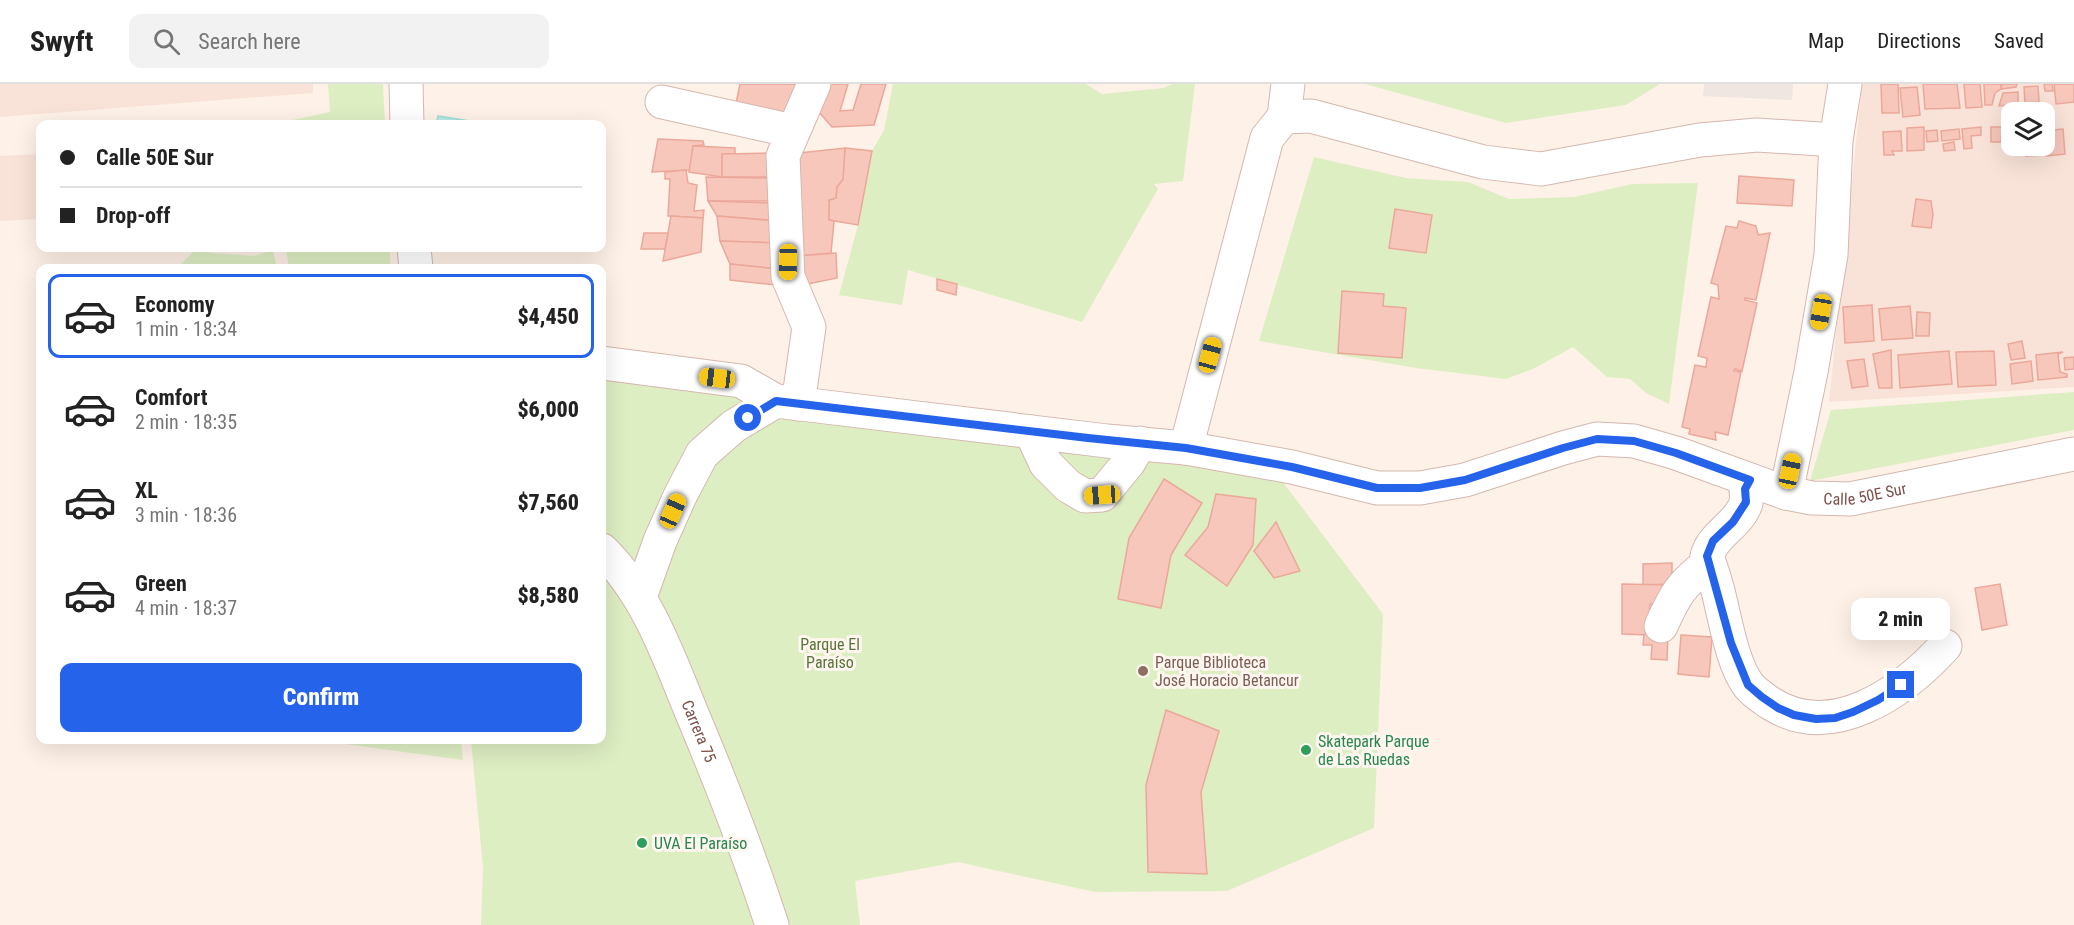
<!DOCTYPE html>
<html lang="en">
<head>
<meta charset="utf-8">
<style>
  :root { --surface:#fff; --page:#f2f2f2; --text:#222; --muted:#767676; --line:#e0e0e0; --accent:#2563eb }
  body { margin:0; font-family:"Roboto Condensed",sans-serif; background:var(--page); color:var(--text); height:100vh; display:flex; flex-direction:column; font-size:22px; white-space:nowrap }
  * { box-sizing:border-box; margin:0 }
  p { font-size:20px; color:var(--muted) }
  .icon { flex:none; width:33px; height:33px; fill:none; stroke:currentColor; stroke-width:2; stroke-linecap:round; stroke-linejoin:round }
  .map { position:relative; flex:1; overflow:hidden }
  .sheet { position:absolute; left:36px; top:180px; width:570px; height:480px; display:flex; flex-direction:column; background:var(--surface); border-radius:12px; box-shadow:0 6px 24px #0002 }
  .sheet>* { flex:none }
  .banner { position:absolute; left:36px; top:36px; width:570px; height:132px; border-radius:12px; box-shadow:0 6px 24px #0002; display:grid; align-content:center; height:132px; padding:0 24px; background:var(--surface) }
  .fabs { position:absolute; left:2001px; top:18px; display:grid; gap:12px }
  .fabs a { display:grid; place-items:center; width:54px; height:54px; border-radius:12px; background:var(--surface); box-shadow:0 6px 24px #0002; font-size:30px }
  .end { position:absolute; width:27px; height:27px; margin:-14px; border:8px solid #2563eb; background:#fff; box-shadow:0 0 0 3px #fff }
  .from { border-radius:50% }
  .bubble { position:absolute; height:42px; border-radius:12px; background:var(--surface); box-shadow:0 6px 24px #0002; font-size:20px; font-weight:800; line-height:42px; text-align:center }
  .car { position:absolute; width:18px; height:36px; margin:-18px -9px; border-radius:8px; box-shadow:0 0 4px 2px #0007; background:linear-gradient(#f5c518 24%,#345 0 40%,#f5c518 0 76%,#345 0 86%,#f5c518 0) }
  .banner b { display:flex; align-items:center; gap:21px; height:57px; font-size:22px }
  .banner b+b { border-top:2px solid var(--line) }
  .banner i { width:15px; height:15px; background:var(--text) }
  ul { padding:10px 0 0; list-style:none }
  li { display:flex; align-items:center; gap:18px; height:84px; margin:0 12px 9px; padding:0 12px; border:3px solid transparent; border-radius:12px }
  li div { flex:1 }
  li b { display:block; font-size:22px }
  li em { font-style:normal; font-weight:800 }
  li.current { border-color:var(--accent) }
  li>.icon { width:54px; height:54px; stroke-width:1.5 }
  .action { display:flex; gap:12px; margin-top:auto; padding:12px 24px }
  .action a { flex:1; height:69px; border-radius:12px; background:var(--accent); color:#fff; font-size:24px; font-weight:800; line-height:69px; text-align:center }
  header { display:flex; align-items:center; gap:36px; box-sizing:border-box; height:84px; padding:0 30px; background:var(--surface); border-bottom:2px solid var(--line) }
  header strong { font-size:28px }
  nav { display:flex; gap:33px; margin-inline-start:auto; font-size:21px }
  .search { width:420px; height:54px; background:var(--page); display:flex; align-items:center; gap:15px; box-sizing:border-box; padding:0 21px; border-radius:12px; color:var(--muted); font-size:22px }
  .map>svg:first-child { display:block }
  .residential { fill:#f9e3d8; fill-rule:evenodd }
  .industrial { fill:#efe5e1 }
  .green { fill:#deeec3 }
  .water { fill:#b9ebe8; stroke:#9ededa; stroke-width:1.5 }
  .building { fill:#f7c7bc; stroke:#eba89a; stroke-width:1.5 }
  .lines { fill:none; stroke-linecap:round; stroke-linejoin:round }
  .minor-casing { stroke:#d5b7ae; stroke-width:35 }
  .minor { stroke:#fff; stroke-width:33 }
  .route { stroke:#2563eb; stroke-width:8 }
  .education-dot { fill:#8d6e63; stroke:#fff6f0; stroke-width:2 }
  .leisure-dot { fill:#2e9e5b; stroke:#fff6f0; stroke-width:2 }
  .labels { text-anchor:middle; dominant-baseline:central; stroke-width:6; stroke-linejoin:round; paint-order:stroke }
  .street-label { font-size:16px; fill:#7c4f48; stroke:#fff6f0 }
  .park-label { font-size:16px; fill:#587639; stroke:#fff6f0 }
  .education-label { font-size:16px; fill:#785e54; stroke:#fff6f0; text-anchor:start }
  .leisure-label { font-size:16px; fill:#27864d; stroke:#fff6f0; text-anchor:start }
</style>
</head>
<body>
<header>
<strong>Swyft</strong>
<div class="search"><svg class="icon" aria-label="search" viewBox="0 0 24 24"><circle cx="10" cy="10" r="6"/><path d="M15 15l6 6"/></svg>Search here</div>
<nav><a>Map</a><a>Directions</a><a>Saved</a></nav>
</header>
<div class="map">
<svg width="2074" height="841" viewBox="0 0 2074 841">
  <rect width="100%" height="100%" fill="#fef1e7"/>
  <g class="residential">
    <polygon points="0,0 313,0 313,9 0,33"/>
    <path d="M1862 0H2074V303L1829 318ZM2012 28H2044V62H2012Z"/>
    <polygon points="40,70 40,135 0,137 0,72"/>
  </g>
  <polygon class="industrial" points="1704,0 1793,0 1792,16 1703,12"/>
  <g class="green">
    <polygon points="328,0 383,0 385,40 274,40 330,28"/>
    <polygon points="893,0 1086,0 1102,10 1163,4 1173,0 1195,0 1183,97 1154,100 1158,105 1082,238 908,186 902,221 839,211 858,141 872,67 884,46"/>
    <polygon points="1365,0 1660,0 1626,21 1506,39"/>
    <polygon points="1314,73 1406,94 1468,98 1509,115 1574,113 1632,100 1698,99 1669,320 1646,309 1630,295 1607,293 1573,263 1535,284 1506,295 1416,284 1259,257"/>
    <polygon points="286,164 390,164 390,184 289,184"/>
    <polygon points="195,166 212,169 254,172 273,166 277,184 177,184"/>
    <polygon points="602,293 727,311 824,339 1276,389 1383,530 1374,744 1227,807 1095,808 958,778 855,797 860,841 481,841 483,784 471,656 602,656"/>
    <polygon points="2074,308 2074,346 1810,397 1831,326"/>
    <polygon points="316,656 461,656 463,676"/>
  </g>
  <polygon class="water" points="438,32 482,39 482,40 436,40"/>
  <g class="building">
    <polygon points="740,0 800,0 787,34 734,29"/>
    <polygon points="828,0 848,0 840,27 853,26 861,0 886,0 874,41 832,43 819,28"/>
    <polygon points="1881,0 1898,0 1899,29 1882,29"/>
    <polygon points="1923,0 1957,0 1960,24 1925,25"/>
    <polygon points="1964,0 1980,0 1982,23 1966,24"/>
    <polygon points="1984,0 2001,0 2001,5 1995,9 1992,21 1985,21"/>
    <polygon points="2002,0 2017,0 2016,3 2001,5"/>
    <polygon points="2044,0 2052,0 2053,7 2045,7"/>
    <polygon points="2054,0 2074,0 2074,18 2056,20"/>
    <polygon points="2038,2 2039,18 2025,19 2024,3"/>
    <polygon points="1917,3 1920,31 1903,33 1900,4"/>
    <polygon points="2018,8 2018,20 1999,22 2003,9"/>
    <polygon points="1924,43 1924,66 1907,67 1907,44"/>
    <polygon points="1981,43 1981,51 1971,52 1972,64 1964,65 1962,45"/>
    <polygon points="1991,43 2002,43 2001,58 1991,58"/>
    <polygon points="2005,43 2012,43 2012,62 2020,62 2005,62"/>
    <polygon points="1959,45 1960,55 1942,57 1941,47"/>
    <polygon points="2063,45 2065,70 2046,72 2044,47"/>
    <polygon points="1937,46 1938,57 1927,58 1926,47"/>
    <polygon points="1901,47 1902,67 1892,67 1894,71 1884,71 1883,48"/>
    <polygon points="658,55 703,57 704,61 693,62 690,86 652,88"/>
    <polygon points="1954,58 1955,66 1944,67 1943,60"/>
    <polygon points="693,62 735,64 735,70 722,70 722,93 689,88"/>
    <polygon points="2025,62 2042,62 2042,71 2026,72"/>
    <polygon points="845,64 872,67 858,141 829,136 829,116 836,114 837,103 843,95"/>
    <polygon points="845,64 843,95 837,103 836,114 829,116 829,136 834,137 831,169 798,172 790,70"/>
    <polygon points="773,69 770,93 722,93 722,70"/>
    <polygon points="686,86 688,99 697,101 694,127 704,126 703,134 668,132 670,95 665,95 665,88"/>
    <polygon points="1739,92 1794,96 1792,122 1737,119"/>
    <polygon points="706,93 770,94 770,117 708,117"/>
    <polygon points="1916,115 1931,117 1933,131 1931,144 1912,142"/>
    <polygon points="708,117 772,119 770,136 717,132"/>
    <polygon points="1395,125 1432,131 1426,169 1389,164"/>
    <polygon points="671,132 703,134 701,168 663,177"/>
    <polygon points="717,132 777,137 779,159 720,157"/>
    <polygon points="1739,137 1756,142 1758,151 1770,149 1756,216 1745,214 1745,216 1757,219 1742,287 1735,285 1734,287 1741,288 1728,351 1715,348 1716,356 1689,350 1690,345 1682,343 1695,281 1706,283 1707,274 1698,272 1711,213 1719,215 1718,201 1711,199 1726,142 1737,144"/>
    <polygon points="644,149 668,149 665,165 641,165"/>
    <polygon points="720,157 779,159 777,185 730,180"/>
    <polygon points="836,169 837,194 798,202 798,172"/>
    <polygon points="730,180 777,185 776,201 730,196"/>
    <polygon points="937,195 957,200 956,211 937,206"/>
    <polygon points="1342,207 1384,210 1383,222 1406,224 1402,274 1338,269"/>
    <polygon points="1872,221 1874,257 1845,259 1843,223"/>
    <polygon points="1910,222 1913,254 1882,256 1879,225"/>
    <polygon points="1917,228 1930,229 1929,252 1916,252"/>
    <polygon points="2022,257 2025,274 2011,276 2008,260"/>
    <polygon points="1891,266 1892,304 1879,304 1873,270"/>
    <polygon points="1949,267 1952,300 1900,304 1898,271"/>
    <polygon points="1994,267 1996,301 1958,303 1956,268"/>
    <polygon points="2063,268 2058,270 2060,288 2067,290 2067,293 2038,296 2036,271"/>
    <polygon points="2074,273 2074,285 2065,286 2064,274"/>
    <polygon points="1864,275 1868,302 1852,304 1847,277"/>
    <polygon points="2031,277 2033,297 2012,300 2010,280"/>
    <polygon points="1164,395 1202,419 1171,471 1161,524 1118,515 1129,454"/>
    <polygon points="1216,410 1256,415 1253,461 1227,502 1185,471 1208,443"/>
    <polygon points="1276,438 1300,487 1274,494 1254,467"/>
    <polygon points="1672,479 1672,500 1643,501 1643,480"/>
    <polygon points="1622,500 1668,501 1668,521 1650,520 1649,551 1622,550"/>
    <polygon points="2000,500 2007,541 1982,546 1975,504"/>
    <polygon points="1668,549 1667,576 1651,575 1652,561 1643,561 1644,550"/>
    <polygon points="1681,551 1712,553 1709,593 1678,590"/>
    <polygon points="1166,626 1219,647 1201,708 1207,790 1148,788 1146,701"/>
  </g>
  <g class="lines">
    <defs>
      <g id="minor">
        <polyline points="406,0 407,40"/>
        <polyline points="662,18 793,47"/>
        <polyline points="1284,33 1288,0"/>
        <polyline points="414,164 416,184"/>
        <path id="s1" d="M602 279 741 297 776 317 1107 357 1186 364 1292 383 1377 404H1420L1465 396 1563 364 1597 355 1634 357 1676 369 1786 409 1812 414 1850 415 2074 370"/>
        <polyline points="798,320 809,243 788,193 783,72 814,0"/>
        <polyline points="1031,348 1046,380 1068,402 1085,412 1102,411 1129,378 1140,359"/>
        <polyline points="1186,364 1267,54 1284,33 1311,32 1483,78 1541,85 1700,56 1757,51 1836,56"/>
        <path d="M1750 396C1743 408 1748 409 1746 419 1739 441 1713 450 1707 472 1711 484 1715 495 1718 507 1725 534 1732 580 1749 602 1755 609 1763 614 1770 619 1832 659 1903 608 1945 562"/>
        <polyline points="1786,409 1811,288 1831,171 1836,56 1845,0"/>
        <path id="s2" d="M602 466C648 511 669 574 693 632 722 701 749 770 772 841"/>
        <polyline points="640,513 660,457 680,412 702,370 734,342 776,317"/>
        <path d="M1661 542C1675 511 1681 500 1709 479"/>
      </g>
    </defs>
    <use href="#minor" class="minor-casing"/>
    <use href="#minor" class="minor"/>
  </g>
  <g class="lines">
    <polyline class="route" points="748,334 776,317 1088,354 1186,364 1292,383 1377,404 1420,404 1465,396 1563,364 1597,355 1634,357 1676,369 1750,396 1745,405 1746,418 1733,438 1713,457 1707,472 1731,559 1748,601 1762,613 1778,624 1794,631 1816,635 1835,634 1853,628 1878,616 1901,601"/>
  </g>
  <circle class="education-dot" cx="1143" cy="587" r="6"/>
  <g class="leisure-dot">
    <circle cx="1306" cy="666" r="6"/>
    <circle cx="642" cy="759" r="6"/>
  </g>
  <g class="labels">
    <g class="street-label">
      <text stroke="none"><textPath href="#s1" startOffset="1293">Calle 50E Sur</textPath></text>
      <text stroke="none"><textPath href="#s2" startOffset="207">Carrera 75</textPath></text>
    </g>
    <g class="park-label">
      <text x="830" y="560">Parque El<tspan x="830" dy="18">Paraíso</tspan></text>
    </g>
    <g class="education-label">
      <text x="1155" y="578">Parque Biblioteca<tspan x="1155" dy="18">José Horacio Betancur</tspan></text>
    </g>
    <g class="leisure-label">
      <text x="1318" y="657">Skatepark Parque<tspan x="1318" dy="18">de Las Ruedas</tspan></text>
      <text x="654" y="759">UVA El Paraíso</text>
    </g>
  </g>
</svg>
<div class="fabs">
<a><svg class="icon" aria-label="layers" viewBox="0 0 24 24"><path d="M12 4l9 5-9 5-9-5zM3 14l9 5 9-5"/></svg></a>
</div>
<i class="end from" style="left:748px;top:334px"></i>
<i class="end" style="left:1901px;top:601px"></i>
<div class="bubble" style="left:1851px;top:514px;width:99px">2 min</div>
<i class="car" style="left:788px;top:178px;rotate:181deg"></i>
<i class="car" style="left:1821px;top:228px;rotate:190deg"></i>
<i class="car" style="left:1210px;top:271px;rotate:15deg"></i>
<i class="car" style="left:717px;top:294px;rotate:277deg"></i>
<i class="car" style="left:1790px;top:387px;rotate:12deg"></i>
<i class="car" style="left:1102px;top:411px;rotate:266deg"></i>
<i class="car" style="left:673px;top:427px;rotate:24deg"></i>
<div class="banner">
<b><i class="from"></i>Calle 50E Sur</b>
<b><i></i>Drop-off</b>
</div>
<section class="sheet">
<ul>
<li class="current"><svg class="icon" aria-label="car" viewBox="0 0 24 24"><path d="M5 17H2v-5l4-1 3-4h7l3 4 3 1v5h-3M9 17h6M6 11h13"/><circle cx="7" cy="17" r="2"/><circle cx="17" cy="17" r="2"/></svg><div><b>Economy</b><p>1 min · 18:34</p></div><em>$4,450</em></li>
<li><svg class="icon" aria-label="car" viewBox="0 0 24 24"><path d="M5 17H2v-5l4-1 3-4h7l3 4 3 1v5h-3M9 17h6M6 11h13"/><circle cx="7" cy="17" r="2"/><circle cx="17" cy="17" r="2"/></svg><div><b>Comfort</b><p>2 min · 18:35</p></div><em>$6,000</em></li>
<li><svg class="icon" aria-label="car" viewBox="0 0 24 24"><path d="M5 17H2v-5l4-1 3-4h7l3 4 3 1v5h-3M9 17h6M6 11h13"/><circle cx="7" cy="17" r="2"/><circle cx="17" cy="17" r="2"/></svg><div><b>XL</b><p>3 min · 18:36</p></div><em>$7,560</em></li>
<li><svg class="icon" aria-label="car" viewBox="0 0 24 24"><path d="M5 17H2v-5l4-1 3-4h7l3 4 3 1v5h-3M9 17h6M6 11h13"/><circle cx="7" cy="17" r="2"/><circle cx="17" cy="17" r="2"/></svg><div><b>Green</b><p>4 min · 18:37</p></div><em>$8,580</em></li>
</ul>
<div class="action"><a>Confirm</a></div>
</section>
</div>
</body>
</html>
